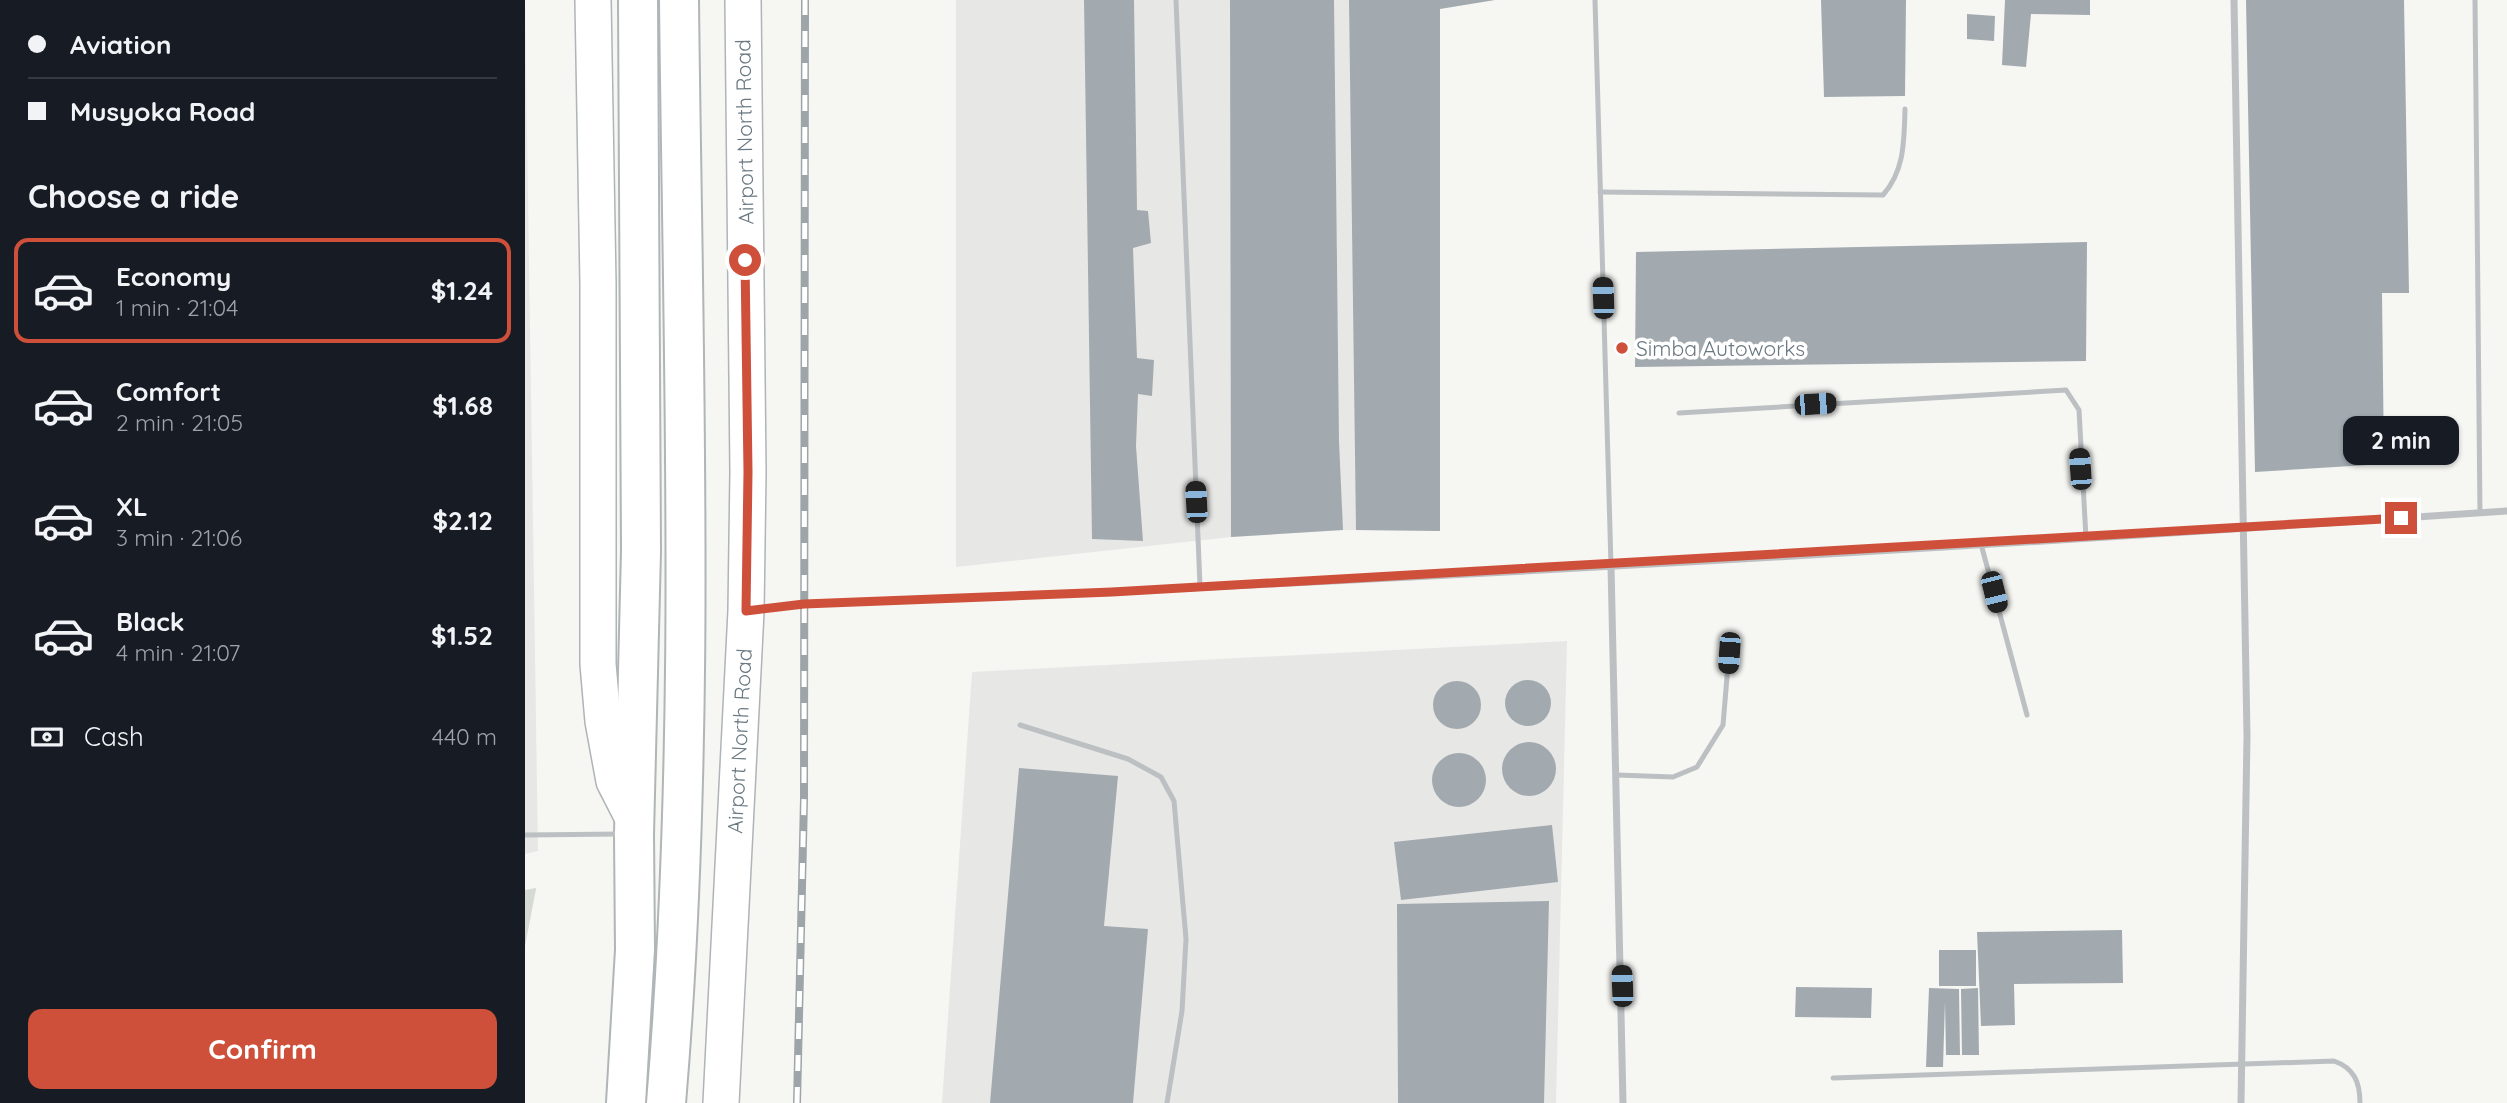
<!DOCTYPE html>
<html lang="en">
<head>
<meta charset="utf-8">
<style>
  :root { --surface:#171b24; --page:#242831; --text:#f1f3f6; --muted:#9ea1a6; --line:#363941; --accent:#ce503b }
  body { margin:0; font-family:Quicksand,sans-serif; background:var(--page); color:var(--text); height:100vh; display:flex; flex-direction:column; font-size:26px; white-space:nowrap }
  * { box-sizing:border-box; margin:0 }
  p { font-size:23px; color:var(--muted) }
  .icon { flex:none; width:38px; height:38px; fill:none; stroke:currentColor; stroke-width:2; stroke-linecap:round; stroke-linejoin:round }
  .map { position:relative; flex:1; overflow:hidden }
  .sheet { display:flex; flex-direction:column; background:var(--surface); width:525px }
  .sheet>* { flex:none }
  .banner { display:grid; align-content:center; height:154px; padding:0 28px; background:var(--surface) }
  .end { position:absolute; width:32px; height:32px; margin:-16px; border:9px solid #ce503b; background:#fff; box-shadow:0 0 0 4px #fff }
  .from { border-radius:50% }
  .bubble { position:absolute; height:49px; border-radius:14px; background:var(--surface); box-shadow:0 2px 5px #0004; font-size:23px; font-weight:700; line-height:49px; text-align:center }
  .car { position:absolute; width:21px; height:42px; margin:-21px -10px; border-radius:9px; box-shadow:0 0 5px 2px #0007; background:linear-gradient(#222 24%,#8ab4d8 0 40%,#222 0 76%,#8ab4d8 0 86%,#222 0) }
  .banner b { display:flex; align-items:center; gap:24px; height:66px; font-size:26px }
  .banner b+b { border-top:2px solid var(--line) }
  .banner i { width:18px; height:18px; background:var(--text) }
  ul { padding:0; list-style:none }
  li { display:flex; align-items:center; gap:21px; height:105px; margin:0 14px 10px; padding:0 14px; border:4px solid transparent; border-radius:14px }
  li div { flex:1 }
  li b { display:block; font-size:26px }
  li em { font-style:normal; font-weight:700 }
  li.selected { border-color:var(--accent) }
  li>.icon { width:63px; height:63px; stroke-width:1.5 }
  h2 { padding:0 28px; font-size:32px; line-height:84px }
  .pay { display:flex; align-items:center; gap:18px; height:77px; padding:0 28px; font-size:26px }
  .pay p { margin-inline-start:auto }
  .cta { display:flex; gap:14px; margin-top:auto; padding:14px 28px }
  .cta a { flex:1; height:80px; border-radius:14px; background:var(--accent); color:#fff; font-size:28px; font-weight:700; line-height:80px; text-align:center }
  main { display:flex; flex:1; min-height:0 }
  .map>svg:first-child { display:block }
  .built { fill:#e7e7e6 }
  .green { fill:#d6dad3 }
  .building { fill:#a2aaaf }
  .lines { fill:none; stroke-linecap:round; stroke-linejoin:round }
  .secondary-casing { stroke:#aeb4b8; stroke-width:38 }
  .primary-casing { stroke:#b0b5b7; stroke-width:42 }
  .service { stroke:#bcc0c3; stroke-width:5 }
  .minor { stroke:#bcc0c3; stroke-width:7 }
  .secondary { stroke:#fff; stroke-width:35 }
  .primary { stroke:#fff; stroke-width:38 }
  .rail-casing { stroke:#9ea5a9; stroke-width:8 }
  .rail { stroke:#fff; stroke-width:5; stroke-dasharray:16; stroke-linecap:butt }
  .route { stroke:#ce503b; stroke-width:9 }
  .poi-dot { fill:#ce503b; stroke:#fff; stroke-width:2.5 }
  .labels { text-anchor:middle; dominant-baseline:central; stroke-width:7; stroke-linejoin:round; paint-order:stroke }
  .street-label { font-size:21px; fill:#697881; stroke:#fff }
  .poi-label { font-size:21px; fill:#697881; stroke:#fff; text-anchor:start }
</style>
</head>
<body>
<main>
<section class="sheet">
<div class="banner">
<b><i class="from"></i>Aviation</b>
<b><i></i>Musyoka Road</b>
</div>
<h2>Choose a ride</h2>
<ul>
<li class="selected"><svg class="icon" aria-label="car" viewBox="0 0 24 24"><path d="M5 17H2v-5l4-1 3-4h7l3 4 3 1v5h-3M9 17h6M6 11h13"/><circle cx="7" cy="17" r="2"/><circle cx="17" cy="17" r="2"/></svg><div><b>Economy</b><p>1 min · 21:04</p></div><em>$1.24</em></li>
<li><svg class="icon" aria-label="car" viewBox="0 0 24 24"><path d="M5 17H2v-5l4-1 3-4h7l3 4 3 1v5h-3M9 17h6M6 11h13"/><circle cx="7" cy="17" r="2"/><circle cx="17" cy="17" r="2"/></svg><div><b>Comfort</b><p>2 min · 21:05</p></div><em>$1.68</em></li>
<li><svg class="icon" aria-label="car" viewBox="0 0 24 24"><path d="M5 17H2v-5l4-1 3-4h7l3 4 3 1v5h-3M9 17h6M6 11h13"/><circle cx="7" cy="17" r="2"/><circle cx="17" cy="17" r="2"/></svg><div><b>XL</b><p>3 min · 21:06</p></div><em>$2.12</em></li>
<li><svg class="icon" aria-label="car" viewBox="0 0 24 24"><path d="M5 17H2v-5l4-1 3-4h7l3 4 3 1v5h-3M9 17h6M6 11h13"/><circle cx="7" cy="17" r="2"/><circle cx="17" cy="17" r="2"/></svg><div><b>Black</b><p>4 min · 21:07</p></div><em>$1.52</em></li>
</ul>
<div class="pay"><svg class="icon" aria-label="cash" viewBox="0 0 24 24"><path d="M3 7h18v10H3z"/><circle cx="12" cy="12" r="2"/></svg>Cash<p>440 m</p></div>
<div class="cta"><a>Confirm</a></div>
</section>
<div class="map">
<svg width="1982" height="1103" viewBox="0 0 1982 1103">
  <rect width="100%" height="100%" fill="#f6f6f3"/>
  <g class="built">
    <polygon points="0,0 13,851 0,854"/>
    <polygon points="431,0 915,0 915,531 818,530 706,537 431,567"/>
    <polygon points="1042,641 1031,1103 417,1103 447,672"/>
  </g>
  <polygon class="green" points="11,888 11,889 0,946 0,890"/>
  <g class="building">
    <polygon points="559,0 609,0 612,210 623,211 626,243 608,248 612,358 629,360 627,396 613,394 611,446 618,541 567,539"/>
    <polygon points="705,0 809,0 814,441 818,530 706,537"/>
    <polygon points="824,0 970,0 915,9 915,531 831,530"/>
    <polygon points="1296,0 1381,0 1380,96 1299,97"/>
    <polygon points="1480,0 1565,0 1565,15 1506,14 1501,67 1477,65"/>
    <polygon points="1721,0 1879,0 1884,293 1857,293 1859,464 1730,472"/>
    <polygon points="1442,14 1470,16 1469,41 1442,39"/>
    <polygon points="1562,242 1561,361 1110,367 1111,252"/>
    <circle cx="1003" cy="703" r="23"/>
    <circle cx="932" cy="705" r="24"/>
    <circle cx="1004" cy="769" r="27"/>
    <circle cx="934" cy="780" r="27"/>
    <polygon points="494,768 593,776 579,926 623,929 608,1103 465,1103"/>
    <polygon points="1027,825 1033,882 876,900 869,842"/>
    <polygon points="1024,901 1019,1103 873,1103 872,904"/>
    <polygon points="1597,930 1598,983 1489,984 1490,1025 1456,1026 1452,932"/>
    <rect x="1414" y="950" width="37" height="36"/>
    <polygon points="1271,987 1347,988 1346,1018 1270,1017"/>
    <polygon points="1404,988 1434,989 1435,1055 1421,1055 1420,1002 1418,1067 1401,1067"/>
    <polygon points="1453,988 1454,1055 1437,1055 1436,989"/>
  </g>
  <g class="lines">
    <defs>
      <g id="secondary">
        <polyline points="68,0 73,284 73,664 78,721 89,781 110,822"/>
        <polyline points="196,1103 221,611 223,472 218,0"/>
      </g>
      <g id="primary">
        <polyline points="101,1103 110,950 109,834 116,551 113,0"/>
        <path d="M141 1103C172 737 158 367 154 0"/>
      </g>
    </defs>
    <use href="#secondary" class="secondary-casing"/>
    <use href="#primary" class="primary-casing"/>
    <g class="service">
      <polyline points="651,0 675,586"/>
      <polyline points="1070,0 1086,566"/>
      <polyline points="1950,0 1955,513"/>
      <path d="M1075 192 1358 195C1380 170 1379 140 1380 109"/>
      <polyline points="1154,413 1541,390 1554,410 1561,538"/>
      <polyline points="1456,544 1502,715"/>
      <polyline points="495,725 603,759 636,777 649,801 661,939 657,1011 642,1103"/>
      <polyline points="1092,775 1148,777 1172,767 1198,725 1204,653"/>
      <polyline points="0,835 95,834"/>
      <path d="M1308 1078 1809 1061C1829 1068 1835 1082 1835 1103"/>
    </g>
    <g class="minor">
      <polyline points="1709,0 1722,736 1716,1103"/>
      <polyline points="1086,566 1098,1103"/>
      <path d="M232 610 279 604C847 583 1415 549 1982 511"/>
    </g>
    <use href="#secondary" class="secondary"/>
    <use href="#primary" class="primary"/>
    <defs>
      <polyline id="rail" points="272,1103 279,799 280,0"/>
    </defs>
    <use href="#rail" class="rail-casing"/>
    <use href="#rail" class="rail"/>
  </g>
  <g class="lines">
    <polyline class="route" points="220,260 223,472 221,611 279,604 587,592 1876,518"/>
  </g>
  <circle class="poi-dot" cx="1097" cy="348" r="7"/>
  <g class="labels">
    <g class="street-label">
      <text transform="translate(219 132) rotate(-91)">Airport North Road</text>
      <text transform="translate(214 741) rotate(-87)">Airport North Road</text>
    </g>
    <g class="poi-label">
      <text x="1111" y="348">Simba Autoworks</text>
    </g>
  </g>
</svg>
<i class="end from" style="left:220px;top:260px"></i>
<i class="end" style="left:1876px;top:518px"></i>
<div class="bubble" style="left:1818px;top:416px;width:116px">2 min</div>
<i class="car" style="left:1078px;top:298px;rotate:358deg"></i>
<i class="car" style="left:1290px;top:404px;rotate:86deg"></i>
<i class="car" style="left:1555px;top:469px;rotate:356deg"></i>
<i class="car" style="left:671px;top:502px;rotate:357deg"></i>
<i class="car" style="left:1469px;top:592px;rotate:166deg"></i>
<i class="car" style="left:1204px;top:653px;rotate:184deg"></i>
<i class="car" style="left:1097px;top:986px;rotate:358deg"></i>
</div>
</main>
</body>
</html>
